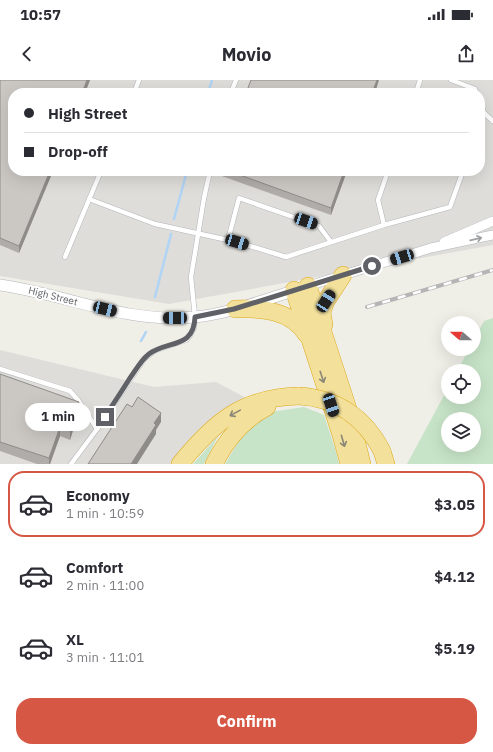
<!DOCTYPE html>
<html lang="en">
<head>
<meta charset="utf-8">
<style>
  :root { --surface:#fff; --page:#f2f2f3; --text:#2b2b33; --muted:#7c7c81; --line:#e1e1e2; --accent:#d75745 }
  body { margin:0; font-family:"IBM Plex Sans",sans-serif; background:var(--page); color:var(--text); height:100vh; display:flex; flex-direction:column; font-size:15px; white-space:nowrap }
  * { box-sizing:border-box; margin:0 }
  p { font-size:13px; color:var(--muted) }
  .icon { flex:none; width:22px; height:22px; fill:none; stroke:currentColor; stroke-width:2; stroke-linecap:round; stroke-linejoin:round }
  .map { position:relative; height:384px; overflow:hidden }
  .panel { display:flex; flex-direction:column; background:var(--surface); flex:1 }
  .panel>* { flex:none }
  .top-card { position:absolute; left:8px; top:8px; width:477px; height:88px; border-radius:16px; box-shadow:0 4px 16px #0002; display:grid; align-content:center; height:88px; padding:0 16px; background:var(--surface) }
  .needle { width:26px; rotate:290deg }
  .buttons { position:absolute; left:441px; top:236px; display:grid; gap:8px }
  .buttons a { display:grid; place-items:center; width:40px; height:40px; border-radius:50%; background:var(--surface); box-shadow:0 4px 16px #0002; font-size:20px }
  .end { position:absolute; width:18px; height:18px; margin:-9px; border:5px solid #5f6166; background:#fff; box-shadow:0 0 0 2px #fff }
  .from { border-radius:50% }
  .bubble { position:absolute; height:28px; border-radius:14px; background:var(--surface); box-shadow:0 4px 16px #0002; font-size:13px; font-weight:700; line-height:28px; text-align:center }
  .car { position:absolute; width:12px; height:24px; margin:-12px -6px; border-radius:5px; box-shadow:0 0 3px 1px #0007; background:linear-gradient(#222 24%,#8ab4d8 0 40%,#222 0 76%,#8ab4d8 0 86%,#222 0) }
  .top-card b { display:flex; align-items:center; gap:14px; height:38px; font-size:15px }
  .top-card b+b { border-top:1px solid var(--line) }
  .top-card i { width:10px; height:10px; background:var(--text) }
  ul { padding:7px 0 0; list-style:none }
  li { display:flex; align-items:center; gap:12px; height:66px; margin:0 8px 6px; padding:0 8px; border:2px solid transparent; border-radius:16px }
  li div { flex:1 }
  li b { display:block; font-size:15px }
  li em { font-style:normal; font-weight:700 }
  li.selected { border-color:var(--accent) }
  li>.icon { width:36px; height:36px; stroke-width:1.5 }
  .action { display:flex; gap:8px; margin-top:auto; padding:8px 16px }
  .action a { flex:1; height:46px; border-radius:16px; background:var(--accent); color:#fff; font-size:16px; font-weight:700; line-height:46px; text-align:center }
  .status { display:flex; justify-content:space-between; align-items:center; height:28px; padding:0 20px; background:var(--surface); direction:ltr }
  .status svg { height:11px; fill:currentColor }
  header { display:flex; justify-content:space-between; align-items:center; height:52px; padding:0 16px; background:var(--surface); font-size:18px; font-weight:700 }
  .map>svg:first-child { display:block }
  .industrial { fill:#deddd9; fill-rule:evenodd }
  .green { fill:#c7e4c8; fill-rule:evenodd }
  .lines { fill:none; stroke-linecap:round; stroke-linejoin:round }
  .stream { stroke:#b0d4f6; stroke-width:2.5 }
  .service-casing { stroke:#b4b6ba; stroke-width:5.5 }
  .minor-casing { stroke:#b4b6ba; stroke-width:10 }
  .tertiary-casing { stroke:#b4b6ba; stroke-width:12 }
  .motorway-casing { stroke:#dda919; stroke-width:18 }
  .service { stroke:#fff; stroke-width:4.5 }
  .minor { stroke:#fff; stroke-width:9 }
  .tertiary { stroke:#fff; stroke-width:11 }
  .motorway { stroke:#f2e09b; stroke-width:17 }
  .rail-casing { stroke:#b5b5b6; stroke-width:4 }
  .rail { stroke:#fff; stroke-width:2.5; stroke-dasharray:8; stroke-linecap:butt }
  .motorway-bridge-casing { stroke:#dda919; stroke-width:18; stroke-linecap:butt }
  .motorway-bridge { stroke:#f2e09b; stroke-width:17 }
  .wall { fill:#afaca9 }
  .shaded-wall { fill:#8e8c89 }
  .building { fill:#cbc8c4; stroke:#8e8c89 }
  .oneway { stroke:#9fa0a3 }
  .oneway2 { stroke:#8b8776 }
  .route { stroke:#5f6166; stroke-width:5 }
  .labels { text-anchor:middle; dominant-baseline:central; stroke-width:4; stroke-linejoin:round; paint-order:stroke }
  .street-label { font-size:10px; fill:#5f6166; stroke:#fff }
</style>
</head>
<body>
<div class="status"><b>10:57</b><svg viewBox="0 0 49 12"><path d="M0 12V9h3v3zM5 12V6h3v6zM10 12V3h3v9zM15 12V0h3v12zM26 1h20v11H26zM47 4h2v5h-2z"/></svg></div>
<header><svg class="icon" aria-label="back" viewBox="0 0 24 24"><path d="M15 5l-7 7 7 7"/></svg>Movio<svg class="icon" aria-label="share" viewBox="0 0 24 24"><path d="M12 15V3M7 8l5-5 5 5M5 13v7h14v-7"/></svg></header>
<div class="map">
<svg width="493" height="384" viewBox="0 0 493 384">
  <rect width="100%" height="100%" fill="#efeee7"/>
  <g class="industrial">
    <path d="M0 0H493V165L169 224 0 196ZM13 13H480V91H13Z"/>
    <polygon points="0,270 154,307 216,302 250,320 175,384 0,384"/>
  </g>
  <g class="green">
    <path d="M493 238V384H407L448 308V317H474V291H457L469 269H474V260L484 241ZM448 339H474V365H448Z"/>
    <polygon points="304,327 324,335 336,372 339,384 225,384 244,353 271,332"/>
    <polygon points="218,356 204,384 193,384"/>
  </g>
  <g class="lines">
    <g class="stream">
      <polyline points="208,13 212,0"/>
      <polyline points="174,139 187,91"/>
      <polyline points="155,217 171,154"/>
      <polyline points="141,261 146,252"/>
    </g>
    <defs>
      <g id="service">
        <polyline points="451,0 475,9 476,13"/>
        <polyline points="134,13 139,0"/>
        <polyline points="231,13 236,0"/>
        <polyline points="416,13 420,0"/>
        <polyline points="480,22 484,33 493,41"/>
        <polyline points="480,44 484,33"/>
        <polyline points="388,91 378,120 384,145 450,127 463,91"/>
        <polyline points="89,119 155,144 237,162 286,177 384,145"/>
        <polyline points="228,160 239,118 319,146 331,162"/>
        <polyline points="65,177 101,91"/>
        <polyline points="0,289 70,311 78,320 97,349"/>
        <polyline points="71,384 97,349 144,279 154,271 186,260 189,257 194,248 195,237 191,197 204,118 210,91"/>
      </g>
      <g id="minor">
        <polyline points="444,162 493,141"/>
        <polyline points="308,206 431,168 493,155"/>
      </g>
      <path id="tertiary" d="M0 205C65 214 127 244 194 237 230 234 265 219 300 209"/>
      <g id="motorway">
        <polyline points="308,206 350,335 362,384"/>
        <polyline points="294,210 341,355 349,384"/>
        <path d="M235 229C260 228 291 230 306 254"/>
        <polyline points="324,245 322,232 326,221 343,195"/>
        <polyline points="382,371 386,384"/>
        <path d="M180 384C214 342 243 317 299 316"/>
        <path d="M214 384C226 360 242 340 267 327"/>
      </g>
    </defs>
    <use href="#service" class="service-casing"/>
    <use href="#minor" class="minor-casing"/>
    <use href="#tertiary" class="tertiary-casing"/>
    <use href="#motorway" class="motorway-casing"/>
    <use href="#service" class="service"/>
    <use href="#minor" class="minor"/>
    <use href="#tertiary" class="tertiary"/>
    <use href="#motorway" class="motorway"/>
    <defs>
      <polyline id="rail" points="367,227 493,190"/>
    </defs>
    <use href="#rail" class="rail-casing"/>
    <use href="#rail" class="rail"/>
    <defs>
      <path id="motorway-bridge" d="M299 316C337 318 365 338 382 371"/>
    </defs>
    <use href="#motorway-bridge" class="motorway-bridge-casing"/>
    <use href="#motorway-bridge" class="motorway-bridge"/>
  </g>
  <g class="wall">
    <polygon points="0,0 90,0 85,13 13,91 53,91 19,173 0,165"/>
    <polygon points="219,91 347,91 331,135 219,95"/>
    <polygon points="0,294 79,331 70,360 60,356 50,384 37,384 0,371"/>
  </g>
  <g class="shaded-wall">
    <polygon points="87,0 90,0 85,13 82,13"/>
    <polygon points="377,0 379,0 375,13 372,13"/>
    <polygon points="50,91 53,91 19,173 19,166"/>
    <polygon points="344,91 347,91 331,135 331,128"/>
    <polygon points="79,322 79,331 70,360 70,350"/>
    <polygon points="161,333 161,342 156,350 156,354 137,384 131,384 154,343"/>
    <polygon points="60,347 60,356 50,384 49,384 49,378"/>
  </g>
  <g class="building">
    <polygon points="0,0 87,0 82,13 13,13 13,91 50,91 19,166 0,158"/>
    <polygon points="251,0 377,0 372,13 246,13"/>
    <polygon points="229,91 344,91 331,128"/>
    <polygon points="0,294 79,322 70,350 60,347 49,378 0,362"/>
    <polygon points="138,317 161,333 154,343 156,345 131,384 88,384 127,324 132,327"/>
  </g>
  <defs><path id="oneway-shaft" d="M-6 0H5M1.5-3L5.5 0L1.5 3" fill="none" stroke-width="1.6" stroke-linecap="round" stroke-linejoin="round"/></defs>
  <use class="oneway" href="#oneway-shaft" transform="translate(476 159) rotate(-13)"/>
  <g class="oneway2">
    <use href="#oneway-shaft" transform="translate(322 297) rotate(72)"/>
    <use href="#oneway-shaft" transform="translate(235 333) rotate(151)"/>
    <use href="#oneway-shaft" transform="translate(343 361) rotate(74)"/>
  </g>
  <g class="lines">
    <path class="route" d="M105 337C113 324 122 311 130 298 136 290 141 280 149 274 168 260 194 269 195 237L234 229 372 186"/>
  </g>
  <g class="labels">
    <g class="street-label">
      <text transform="translate(53 216) rotate(14)">High Street</text>
    </g>
  </g>
</svg>
<div class="buttons">
<a><svg class="needle" viewBox="-14 -14 28 28"><path d="M0-13l5 13h-10z" fill="#e53935"/><path d="M0 13l5-13h-10z" fill="#7c7c81"/></svg></a>
<a><svg class="icon" aria-label="locate" viewBox="0 0 24 24"><circle cx="12" cy="12" r="6"/><path d="M12 2v4M12 18v4M2 12h4M18 12h4"/></svg></a>
<a><svg class="icon" aria-label="layers" viewBox="0 0 24 24"><path d="M12 4l9 5-9 5-9-5zM3 14l9 5 9-5"/></svg></a>
</div>
<i class="end from" style="left:372px;top:186px"></i>
<i class="end" style="left:105px;top:337px"></i>
<div class="bubble" style="left:25px;top:323px;width:66px">1 min</div>
<i class="car" style="left:306px;top:141px;rotate:109deg"></i>
<i class="car" style="left:237px;top:162px;rotate:107deg"></i>
<i class="car" style="left:402px;top:177px;rotate:253deg"></i>
<i class="car" style="left:326px;top:221px;rotate:33deg"></i>
<i class="car" style="left:105px;top:229px;rotate:104deg"></i>
<i class="car" style="left:175px;top:238px;rotate:270deg"></i>
<i class="car" style="left:331px;top:325px;rotate:162deg"></i>
<div class="top-card">
<b><i class="from"></i>High Street</b>
<b><i></i>Drop-off</b>
</div>
</div>
<section class="panel">
<ul>
<li class="selected"><svg class="icon" aria-label="car" viewBox="0 0 24 24"><path d="M5 17H2v-5l4-1 3-4h7l3 4 3 1v5h-3M9 17h6M6 11h13"/><circle cx="7" cy="17" r="2"/><circle cx="17" cy="17" r="2"/></svg><div><b>Economy</b><p>1 min · 10:59</p></div><em>$3.05</em></li>
<li><svg class="icon" aria-label="car" viewBox="0 0 24 24"><path d="M5 17H2v-5l4-1 3-4h7l3 4 3 1v5h-3M9 17h6M6 11h13"/><circle cx="7" cy="17" r="2"/><circle cx="17" cy="17" r="2"/></svg><div><b>Comfort</b><p>2 min · 11:00</p></div><em>$4.12</em></li>
<li><svg class="icon" aria-label="car" viewBox="0 0 24 24"><path d="M5 17H2v-5l4-1 3-4h7l3 4 3 1v5h-3M9 17h6M6 11h13"/><circle cx="7" cy="17" r="2"/><circle cx="17" cy="17" r="2"/></svg><div><b>XL</b><p>3 min · 11:01</p></div><em>$5.19</em></li>
</ul>
<div class="action"><a>Confirm</a></div>
</section>
</body>
</html>
